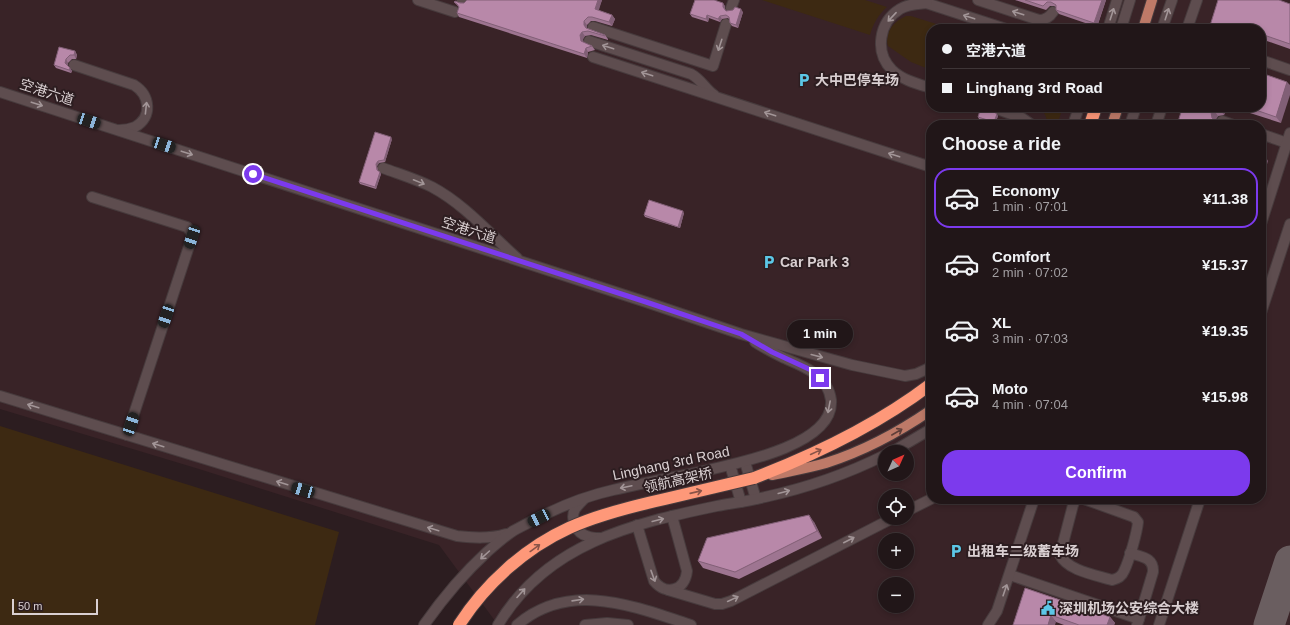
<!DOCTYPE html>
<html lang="en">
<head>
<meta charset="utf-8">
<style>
  :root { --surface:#211618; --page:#2d2325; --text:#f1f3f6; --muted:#a29fa2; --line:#3e3537; --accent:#7c3aed }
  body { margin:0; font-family:Helvetica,"Noto Sans SC",sans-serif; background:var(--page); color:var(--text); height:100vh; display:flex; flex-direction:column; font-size:15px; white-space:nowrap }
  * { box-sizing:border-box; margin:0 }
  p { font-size:13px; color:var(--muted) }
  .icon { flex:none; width:22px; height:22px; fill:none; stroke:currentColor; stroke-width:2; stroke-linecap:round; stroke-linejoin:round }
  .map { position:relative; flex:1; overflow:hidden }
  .side { position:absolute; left:926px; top:120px; width:340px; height:384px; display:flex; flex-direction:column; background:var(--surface); border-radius:16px; box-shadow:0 2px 6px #0003,0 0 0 1px var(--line) }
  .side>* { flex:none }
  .banner { position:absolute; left:926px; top:24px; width:340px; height:88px; border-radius:16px; box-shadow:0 2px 6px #0003,0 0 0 1px var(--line); display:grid; align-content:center; height:88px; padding:0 16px; background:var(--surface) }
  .needle { width:26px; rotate:45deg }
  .fabs { position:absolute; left:878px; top:445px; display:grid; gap:8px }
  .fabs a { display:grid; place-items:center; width:36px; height:36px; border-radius:50%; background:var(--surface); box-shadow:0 2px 6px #0003,0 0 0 1px var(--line); font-size:20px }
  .scale { position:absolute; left:12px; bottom:10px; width:86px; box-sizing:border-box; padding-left:4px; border:2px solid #dad0d2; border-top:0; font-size:11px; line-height:14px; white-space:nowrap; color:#dad0d2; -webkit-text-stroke:3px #2c1d20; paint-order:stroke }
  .end { position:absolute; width:18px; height:18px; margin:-9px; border:5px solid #7c3aed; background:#fff; box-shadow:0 0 0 2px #fff }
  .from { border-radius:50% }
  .bubble { position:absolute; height:28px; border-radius:14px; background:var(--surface); box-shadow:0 2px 6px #0003,0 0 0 1px var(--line); font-size:13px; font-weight:800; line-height:28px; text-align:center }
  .car { position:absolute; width:12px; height:24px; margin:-12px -6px; border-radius:5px; box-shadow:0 0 3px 1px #0007; background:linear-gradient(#222 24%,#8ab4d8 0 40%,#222 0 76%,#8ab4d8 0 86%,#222 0) }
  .banner b { display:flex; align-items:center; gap:14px; height:38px; font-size:15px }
  .banner b+b { border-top:1px solid var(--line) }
  .banner i { width:10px; height:10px; background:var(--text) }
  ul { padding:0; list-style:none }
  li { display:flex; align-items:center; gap:12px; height:60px; margin:0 8px 6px; padding:0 8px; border:2px solid transparent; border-radius:16px }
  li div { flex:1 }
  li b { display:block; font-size:15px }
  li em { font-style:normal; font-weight:800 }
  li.active { border-color:var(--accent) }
  li>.icon { width:36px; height:36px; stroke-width:1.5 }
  h2 { padding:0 16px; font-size:18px; line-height:48px }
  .primary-button { display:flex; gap:8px; margin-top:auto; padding:8px 16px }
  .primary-button a { flex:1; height:46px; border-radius:16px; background:var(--accent); color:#fff; font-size:16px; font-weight:800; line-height:46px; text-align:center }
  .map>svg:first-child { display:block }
  .built { fill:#392327; fill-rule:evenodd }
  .green { fill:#3d2912 }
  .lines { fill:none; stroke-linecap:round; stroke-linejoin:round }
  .taxiway { stroke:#6a5e60; stroke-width:31 }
  .minor-casing { stroke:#473b3d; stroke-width:12 }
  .major-casing { stroke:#473b3d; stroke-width:12 }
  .highway-casing { stroke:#473b3d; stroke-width:14 }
  .minor { stroke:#5e4d4f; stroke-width:10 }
  .major { stroke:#be7a68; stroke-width:10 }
  .highway { stroke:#fe9879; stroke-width:12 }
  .highway-bridge-casing { stroke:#473b3d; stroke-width:14; stroke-linecap:butt }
  .highway-bridge { stroke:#fe9879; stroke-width:12 }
  .wall { fill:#9e7591 }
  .shaded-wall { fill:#815f76 }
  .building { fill:#b888a9; stroke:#815f76 }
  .oneway { stroke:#a29597 }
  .oneway2 { stroke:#5f3e39 }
  .oneway3 { stroke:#8a5448 }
  .route { stroke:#7c3aed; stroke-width:5 }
  .labels { text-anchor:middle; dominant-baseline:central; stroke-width:4; stroke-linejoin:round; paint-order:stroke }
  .poi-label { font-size:14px; font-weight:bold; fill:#dad0d2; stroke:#2c1d20; text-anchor:start }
  .street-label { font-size:14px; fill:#dad0d2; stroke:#2c1d20 }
</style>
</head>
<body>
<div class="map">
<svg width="1290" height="625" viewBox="0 0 1290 625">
  <rect width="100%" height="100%" fill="#2c1d20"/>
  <path class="built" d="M0 0H1290V625H498L439 545 199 469 0 409ZM931 29H1261V107H931ZM931 125H1261V499H931ZM885 452H907V474H885ZM885 496H907V518H885ZM885 540H907V562H885ZM885 584H907V606H885Z"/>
  <g class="green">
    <path d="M762 0H865L887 7C878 15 873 24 870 35Z"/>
    <path d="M906 16H911L952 29H931V70L911 62 888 46C885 32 893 22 906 16Z"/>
    <path d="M1038 107H1063L1057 125H1047C1047 117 1045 112 1038 107Z"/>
    <polygon points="0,426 339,532 315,625 0,625"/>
  </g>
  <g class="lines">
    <polyline class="taxiway" points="1269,625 1290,561"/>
    <defs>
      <g id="minor">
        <polyline points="418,0 455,12"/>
        <polyline points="462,0 465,1"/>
        <path d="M978 0 1039 20C1045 20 1049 18 1053 12"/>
        <polyline points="920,1 1006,29"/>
        <path d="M927 3C917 4 908 4 900 9 879 22 874 52 892 70 902 80 918 84 931 88"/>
        <polyline points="731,8 734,0"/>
        <polyline points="593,27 713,66 726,24"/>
        <polyline points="1108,29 1117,0"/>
        <polyline points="1121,29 1130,0"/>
        <polyline points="1162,29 1172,0"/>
        <polyline points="1187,29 1197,0"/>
        <path d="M589 41 691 74C701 79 705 89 714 95"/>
        <polyline points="593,57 931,167"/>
        <polyline points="1261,60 1290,70"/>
        <path d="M74 65 134 85C150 95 153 117 135 127 130 129 124 130 119 130"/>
        <polyline points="0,92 646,302 741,334 852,365 905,376 916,374 927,369 931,366"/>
        <polyline points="1179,107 1189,110"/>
        <polyline points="1000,110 1022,118 1032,125"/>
        <polyline points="1222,121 1233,125"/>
        <polyline points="1073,125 1079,107"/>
        <polyline points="1130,125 1136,107"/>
        <polyline points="1156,125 1162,107"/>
        <polyline points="1261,134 1287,143"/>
        <path d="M383 168C399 174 416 179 432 187 464 204 490 234 517 258"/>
        <polyline points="92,197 187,227 191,232 192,237 127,435"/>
        <polyline points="1261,224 1290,133"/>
        <polyline points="1261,313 1290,224"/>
        <path d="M0 396 457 536C474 538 490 539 506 534"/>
        <polyline points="892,452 931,429"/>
        <polyline points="745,462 756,499"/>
        <polyline points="730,465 741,502"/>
        <path d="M584 499C581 502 578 505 575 509 570 519 576 533 587 536 591 538 595 538 600 538"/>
        <path d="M1078 499 1075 501 1073 505 1060 555C1068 571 1096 575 1112 580 1117 579 1122 576 1124 571 1129 561 1137 533 1138 522L1134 517 1084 499"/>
        <polyline points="907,511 931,499"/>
        <path d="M637 525 654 581C666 596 685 591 687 571L672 516"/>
        <path d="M1130 553C1141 557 1154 557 1153 572L1139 619"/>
        <polyline points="1010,575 1139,619 1137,625"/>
        <polyline points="668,590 715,604 722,604 731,601 893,518"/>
        <path d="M424 625C443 598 463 574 487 552 495 545 504 537 513 531 524 525 536 519 548 513 569 503 591 495 613 490 639 484 665 479 690 474 724 466 835 448 831 400 828 375 803 366 784 358 774 353 764 348 755 342"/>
        <path d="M498 625C546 544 631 524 717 506 733 503 749 501 765 497 806 488 847 474 885 455"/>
        <path d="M517 625C570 580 633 606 691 625"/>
        <polyline points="585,625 607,623 628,625"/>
        <polyline points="988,625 997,611 1034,499"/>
        <polyline points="1159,625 1200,499"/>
      </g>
      <g id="major">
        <polyline points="1143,29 1152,0"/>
        <polyline points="1112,125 1118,107"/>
        <path d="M772 475C790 471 809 468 826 463 864 451 899 432 931 410"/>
      </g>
      <g id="highway">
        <polyline points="1090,125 1096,107"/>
        <path d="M754 478C817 454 877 425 931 384"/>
      </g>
    </defs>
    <use href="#minor" class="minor-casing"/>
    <use href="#major" class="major-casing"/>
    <use href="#highway" class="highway-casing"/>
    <use href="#minor" class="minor"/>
    <use href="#major" class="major"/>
    <use href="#highway" class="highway"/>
    <defs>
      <path id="highway-bridge" d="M459 625C485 584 525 548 569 528 600 514 633 506 665 499 695 492 725 485 754 478"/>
    </defs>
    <use href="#highway-bridge" class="highway-bridge-casing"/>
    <use href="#highway-bridge" class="highway-bridge"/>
  </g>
  <g class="wall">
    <polygon points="467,0 602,0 598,10 612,15 615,19 612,26 595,21 591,21 587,25 587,28 605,35 608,39 608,40 591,35 585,36 583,39 583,42 592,46 595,50 588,52 587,58 459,17 457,13 459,7 454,2 464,3"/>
    <polygon points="695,0 715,0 725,6 725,9 726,11 743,12 738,28 732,26 730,23 729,19 728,18 722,19 720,22 709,18 708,22 692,17 690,14"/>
    <polygon points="1015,0 1106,0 1097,27 1059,14 1056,10 1056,7 1054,6 1050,6 1046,10"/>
    <polygon points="1290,4 1290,49 1261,39 1261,29"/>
    <polygon points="75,51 77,55 76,59 72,59 68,63 68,66 72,71 71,73 56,68 54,65"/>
    <polygon points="1261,73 1281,123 1231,107 1261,107"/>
    <polygon points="1188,107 1227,107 1224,115 1218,116 1216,119 1216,122 1186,109"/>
    <polygon points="994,108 995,113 998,116 995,124 979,119 978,117"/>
    <polygon points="392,139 385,162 379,163 377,166 378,171 381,174 376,189 360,184 359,182"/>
    <polygon points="684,213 680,228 645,217 644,215"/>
    <polygon points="814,522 822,538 739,579 703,568 698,561"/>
    <polygon points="1025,588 1110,617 1115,623 1114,625 1064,625 1056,622"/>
  </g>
  <g class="shaded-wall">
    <polygon points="598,0 602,0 598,13 595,9"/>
    <polygon points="1102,0 1106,0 1097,27 1094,23"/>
    <polygon points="723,3 725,6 725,9 723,7"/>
    <polygon points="741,9 743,12 738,28 736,25"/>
    <polygon points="612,15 615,19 612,26 609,22"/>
    <polygon points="707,15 709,18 708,22 706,19"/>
    <polygon points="720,16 722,19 720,22 718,19"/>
    <polygon points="584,21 587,25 587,29 588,32 584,25"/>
    <polygon points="582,32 585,36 583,39 584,45 581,41 580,35"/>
    <polygon points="586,48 588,52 587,58 584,54"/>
    <polygon points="75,51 77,55 76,59 74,55"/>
    <polygon points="66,59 68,63 68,67 65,63"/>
    <polygon points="70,68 72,71 71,73 69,70"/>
    <polygon points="1287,82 1290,85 1290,95 1281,123 1276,117"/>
    <polygon points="1220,107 1227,107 1224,115 1219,108"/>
    <polygon points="1213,109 1218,116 1216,119 1216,122 1219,125 1214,125 1211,112"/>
    <polygon points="997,114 998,116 995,124 994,122"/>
    <polygon points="391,137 392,139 385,162 384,160"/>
    <polygon points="1264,154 1268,161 1261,183 1261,162"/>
    <polygon points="378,161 379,163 377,166 378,172 377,170 376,164"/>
    <polygon points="380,172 381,174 376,189 375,187"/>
    <polygon points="683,211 684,213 680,228 678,227"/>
    <polygon points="809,515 814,522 822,538 817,531"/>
    <polygon points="1051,615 1056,622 1055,625 1048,625"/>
    <polygon points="1110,617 1115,623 1114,625 1107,625"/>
  </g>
  <g class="building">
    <polygon points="467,0 598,0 595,9 612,15 609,22 592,17 588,17 584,21 584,25 586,28 605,35 605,36 588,31 582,32 580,35 581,41 592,46 586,48 584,54 457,13 459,7 457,4 454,2 455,1 460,3 464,3"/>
    <polygon points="695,0 714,0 723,3 723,7 726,11 733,10 735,7 741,9 736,25 730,23 729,17 726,15 720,16 718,19 707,15 706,19 690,14"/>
    <polygon points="1025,0 1102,0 1094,23 1056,10 1056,5 1051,2 1047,2 1043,6"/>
    <polygon points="1218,0 1279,0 1290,4 1290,44 1261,34 1261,29 1209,29"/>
    <polygon points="59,47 75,51 74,55 70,55 66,59 65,63 70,68 69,70 54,65"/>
    <polygon points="1261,73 1287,82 1276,117 1247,107 1261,107"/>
    <polygon points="981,107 993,107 994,112 997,114 994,122 978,117"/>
    <polygon points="1188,107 1220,107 1219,108 1213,109 1211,112 1212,118 1215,120 1214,125 1177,125 1182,109 1186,109"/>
    <polygon points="375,132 391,137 384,160 378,161 376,164 377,170 380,172 375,187 359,182"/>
    <polygon points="1261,153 1264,154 1261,162"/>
    <polygon points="649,200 683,211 678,227 644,215"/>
    <polygon points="809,515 817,531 735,572 698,561 707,538"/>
    <polygon points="1025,588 1110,617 1107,625 1079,625 1051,615 1048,625 1013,625"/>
  </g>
  <defs><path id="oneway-shaft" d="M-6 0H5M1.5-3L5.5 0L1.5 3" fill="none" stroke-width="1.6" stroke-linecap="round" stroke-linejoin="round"/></defs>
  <g class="oneway">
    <use href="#oneway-shaft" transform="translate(1018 13) rotate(-162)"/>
    <use href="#oneway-shaft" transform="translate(1112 14) rotate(-72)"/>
    <use href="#oneway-shaft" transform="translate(1167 14) rotate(-72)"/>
    <use href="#oneway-shaft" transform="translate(892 17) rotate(133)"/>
    <use href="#oneway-shaft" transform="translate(969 17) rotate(-162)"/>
    <use href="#oneway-shaft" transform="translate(720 45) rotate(108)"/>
    <use href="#oneway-shaft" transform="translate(608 47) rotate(-162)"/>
    <use href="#oneway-shaft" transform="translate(647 74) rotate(-162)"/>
    <use href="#oneway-shaft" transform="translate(37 104) rotate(18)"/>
    <use href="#oneway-shaft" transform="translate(146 108) rotate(-84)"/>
    <use href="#oneway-shaft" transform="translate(770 114) rotate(-162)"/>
    <use href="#oneway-shaft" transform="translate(187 153) rotate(18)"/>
    <use href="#oneway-shaft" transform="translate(894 155) rotate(-162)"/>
    <use href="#oneway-shaft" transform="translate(419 182) rotate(22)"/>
    <use href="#oneway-shaft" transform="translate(817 356) rotate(15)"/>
    <use href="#oneway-shaft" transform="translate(33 406) rotate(-163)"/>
    <use href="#oneway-shaft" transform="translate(829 407) rotate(101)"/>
    <use href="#oneway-shaft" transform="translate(158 445) rotate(-163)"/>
    <use href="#oneway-shaft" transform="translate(282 483) rotate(-163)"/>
    <use href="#oneway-shaft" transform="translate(626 487) rotate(168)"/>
    <use href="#oneway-shaft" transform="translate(784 492) rotate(-15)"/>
    <use href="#oneway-shaft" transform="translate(658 520) rotate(-14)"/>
    <use href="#oneway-shaft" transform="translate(433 529) rotate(-163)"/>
    <use href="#oneway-shaft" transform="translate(849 540) rotate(-27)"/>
    <use href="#oneway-shaft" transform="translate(485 555) rotate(138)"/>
    <use href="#oneway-shaft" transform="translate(653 576) rotate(70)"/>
    <use href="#oneway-shaft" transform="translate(1005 590) rotate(-71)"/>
    <use href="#oneway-shaft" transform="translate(521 593) rotate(-48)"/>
    <use href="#oneway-shaft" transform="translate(733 599) rotate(-25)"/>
    <use href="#oneway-shaft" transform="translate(578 600) rotate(-8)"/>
  </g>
  <use class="oneway2" href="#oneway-shaft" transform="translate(897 432) rotate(-30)"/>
  <g class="oneway3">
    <use href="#oneway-shaft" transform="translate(816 452) rotate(-25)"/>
    <use href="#oneway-shaft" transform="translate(696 492) rotate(-13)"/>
    <use href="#oneway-shaft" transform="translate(535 548) rotate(-36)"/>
  </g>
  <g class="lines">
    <polyline class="route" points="253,174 646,302 741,334 772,352 811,370 820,378"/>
  </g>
  <defs>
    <symbol id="parking-bare" viewBox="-9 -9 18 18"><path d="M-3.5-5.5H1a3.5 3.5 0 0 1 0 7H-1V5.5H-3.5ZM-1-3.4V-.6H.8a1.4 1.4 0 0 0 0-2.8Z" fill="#5cc7e7" stroke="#2c1d20" stroke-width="2.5" paint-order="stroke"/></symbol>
    <symbol id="civic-bare" viewBox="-9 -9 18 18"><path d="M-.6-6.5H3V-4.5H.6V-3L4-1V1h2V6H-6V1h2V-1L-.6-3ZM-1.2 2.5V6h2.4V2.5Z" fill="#5cc7e7" stroke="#2c1d20" stroke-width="2.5" paint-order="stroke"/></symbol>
  </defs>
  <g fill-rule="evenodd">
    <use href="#parking-bare" x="794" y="70" width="20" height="20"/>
    <use href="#parking-bare" x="759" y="252" width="20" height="20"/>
    <use href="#parking-bare" x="946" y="541" width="20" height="20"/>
    <use href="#civic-bare" x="1038" y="598" width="20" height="20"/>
  </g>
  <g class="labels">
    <g class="poi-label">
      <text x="815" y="80">大中巴停车场</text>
      <text x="780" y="262">Car Park 3</text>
      <text x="967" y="551">出租车二级蓄车场</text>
      <text x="1059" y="608">深圳机场公安综合大楼</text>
    </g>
    <g class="street-label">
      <text transform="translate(47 92) rotate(18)">空港六道</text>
      <text transform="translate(469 230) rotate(18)">空港六道</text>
      <text transform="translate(671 463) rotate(-12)">Linghang 3rd Road</text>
      <text transform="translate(678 480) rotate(-13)">领航高架桥</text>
    </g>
  </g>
</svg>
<div class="fabs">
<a><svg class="needle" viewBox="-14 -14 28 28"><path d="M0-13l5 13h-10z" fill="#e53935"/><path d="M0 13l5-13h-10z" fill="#a29fa2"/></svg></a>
<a><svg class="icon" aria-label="locate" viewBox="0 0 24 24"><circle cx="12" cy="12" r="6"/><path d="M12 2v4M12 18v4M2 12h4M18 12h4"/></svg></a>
<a>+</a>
<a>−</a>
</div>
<div class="scale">50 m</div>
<i class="end from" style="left:253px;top:174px"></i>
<i class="end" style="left:820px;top:378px"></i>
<div class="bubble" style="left:787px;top:320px;width:66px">1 min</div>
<i class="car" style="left:89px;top:121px;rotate:108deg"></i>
<i class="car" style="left:164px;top:145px;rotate:108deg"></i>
<i class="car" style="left:192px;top:237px;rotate:198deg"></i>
<i class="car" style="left:166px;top:316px;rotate:198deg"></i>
<i class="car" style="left:131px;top:424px;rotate:18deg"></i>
<i class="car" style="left:303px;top:490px;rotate:287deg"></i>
<i class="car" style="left:539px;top:518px;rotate:243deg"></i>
<div class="banner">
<b><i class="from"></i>空港六道</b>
<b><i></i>Linghang 3rd Road</b>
</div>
<section class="side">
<h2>Choose a ride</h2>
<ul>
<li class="active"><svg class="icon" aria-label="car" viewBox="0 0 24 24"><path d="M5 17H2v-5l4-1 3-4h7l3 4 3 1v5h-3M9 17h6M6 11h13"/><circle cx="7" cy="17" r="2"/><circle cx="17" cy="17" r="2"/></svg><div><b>Economy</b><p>1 min · 07:01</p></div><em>¥11.38</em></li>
<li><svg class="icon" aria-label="car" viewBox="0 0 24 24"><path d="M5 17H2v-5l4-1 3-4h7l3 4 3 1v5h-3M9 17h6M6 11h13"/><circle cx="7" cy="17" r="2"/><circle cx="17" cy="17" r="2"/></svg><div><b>Comfort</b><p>2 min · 07:02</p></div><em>¥15.37</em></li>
<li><svg class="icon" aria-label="car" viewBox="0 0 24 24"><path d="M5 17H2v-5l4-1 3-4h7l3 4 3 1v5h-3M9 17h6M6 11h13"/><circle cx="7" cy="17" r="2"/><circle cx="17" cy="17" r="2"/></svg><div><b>XL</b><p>3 min · 07:03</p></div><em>¥19.35</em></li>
<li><svg class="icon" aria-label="car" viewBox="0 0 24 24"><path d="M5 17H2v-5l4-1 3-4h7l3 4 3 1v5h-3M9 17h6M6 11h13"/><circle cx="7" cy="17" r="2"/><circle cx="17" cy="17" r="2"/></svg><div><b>Moto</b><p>4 min · 07:04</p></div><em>¥15.98</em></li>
</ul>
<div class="primary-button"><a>Confirm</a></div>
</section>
</div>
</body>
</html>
